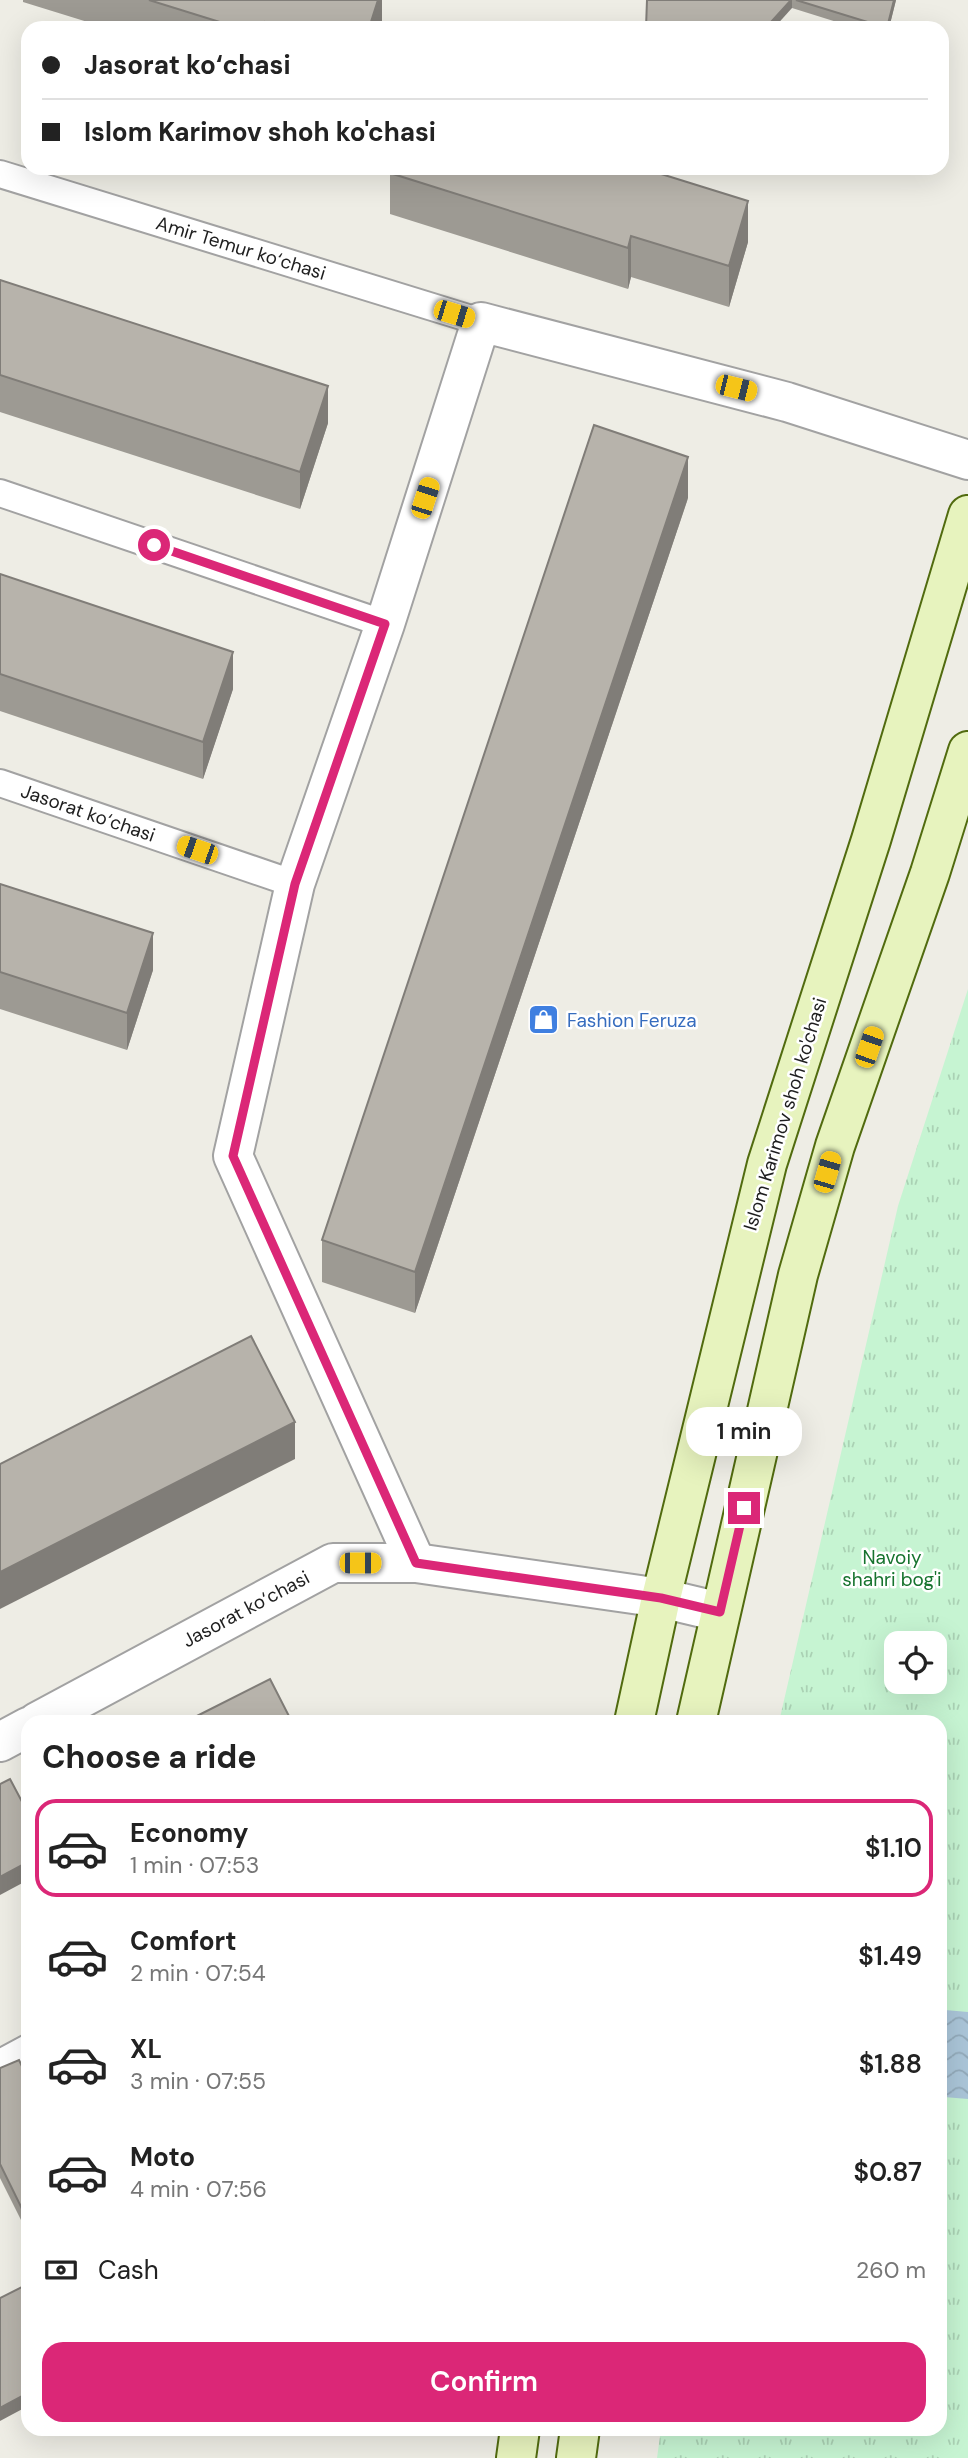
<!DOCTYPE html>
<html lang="en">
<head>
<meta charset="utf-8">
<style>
  :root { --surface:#fff; --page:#f6f6f6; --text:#222; --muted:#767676; --line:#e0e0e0; --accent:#db2777 }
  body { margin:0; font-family:"DM Sans",sans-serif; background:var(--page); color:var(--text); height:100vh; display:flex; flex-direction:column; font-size:26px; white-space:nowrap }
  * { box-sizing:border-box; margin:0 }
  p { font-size:23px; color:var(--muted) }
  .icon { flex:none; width:38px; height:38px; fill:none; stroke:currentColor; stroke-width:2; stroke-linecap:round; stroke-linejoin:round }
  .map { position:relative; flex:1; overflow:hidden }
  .sheet { position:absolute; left:21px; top:1715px; width:926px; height:721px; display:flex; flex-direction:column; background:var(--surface); border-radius:21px; box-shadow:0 7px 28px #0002 }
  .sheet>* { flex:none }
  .guide { position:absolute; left:21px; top:21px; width:928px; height:154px; border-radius:21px; box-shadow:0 7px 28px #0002; display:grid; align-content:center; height:154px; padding:0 21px; background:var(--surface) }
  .buttons { position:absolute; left:884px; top:1631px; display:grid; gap:14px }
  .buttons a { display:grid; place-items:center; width:63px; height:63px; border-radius:14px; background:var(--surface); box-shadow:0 7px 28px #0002; font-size:35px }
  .end { position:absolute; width:32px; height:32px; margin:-16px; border:9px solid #db2777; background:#fff; box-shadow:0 0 0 4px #fff }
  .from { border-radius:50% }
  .bubble { position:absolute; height:49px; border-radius:21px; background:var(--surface); box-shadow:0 7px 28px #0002; font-size:23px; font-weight:600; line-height:49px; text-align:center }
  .car { position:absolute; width:21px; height:42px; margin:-21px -10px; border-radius:9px; box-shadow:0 0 5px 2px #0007; background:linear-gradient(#f5c518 24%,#345 0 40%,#f5c518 0 76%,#345 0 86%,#f5c518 0) }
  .guide b { display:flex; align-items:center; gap:24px; height:66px; font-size:26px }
  .guide b+b { border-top:2px solid var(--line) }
  .guide i { width:18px; height:18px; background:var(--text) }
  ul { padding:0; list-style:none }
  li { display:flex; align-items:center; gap:21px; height:98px; margin:0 14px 10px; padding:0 7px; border:4px solid transparent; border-radius:21px }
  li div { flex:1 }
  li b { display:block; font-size:26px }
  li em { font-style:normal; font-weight:600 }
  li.active { border-color:var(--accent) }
  li>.icon { width:63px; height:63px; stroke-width:1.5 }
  h2 { padding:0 21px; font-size:32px; line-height:84px }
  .pay { display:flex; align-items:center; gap:18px; height:77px; padding:0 21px; font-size:26px }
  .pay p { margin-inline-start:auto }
  .primary-button { display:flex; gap:14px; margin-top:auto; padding:14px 21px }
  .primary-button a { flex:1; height:80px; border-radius:21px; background:var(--accent); color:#fff; font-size:28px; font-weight:600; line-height:80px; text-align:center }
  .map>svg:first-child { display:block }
  .park { fill:url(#park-tufts); fill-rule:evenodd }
  .water { fill:url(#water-waves) }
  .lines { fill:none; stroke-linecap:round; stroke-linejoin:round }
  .service-casing { stroke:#a2a2a2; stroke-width:30 }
  .minor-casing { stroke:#a2a2a2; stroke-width:42 }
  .secondary-casing { stroke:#516b0f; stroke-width:42 }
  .service { stroke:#fff; stroke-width:26 }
  .minor { stroke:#fff; stroke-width:38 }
  .secondary { stroke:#e7f3be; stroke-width:38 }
  .wall { fill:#9d9a93 }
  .shaded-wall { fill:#807d78 }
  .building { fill:#b7b3ab; stroke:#807d78; stroke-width:2 }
  .route { stroke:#db2777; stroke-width:9 }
  .labels { text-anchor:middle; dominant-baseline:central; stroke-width:5; stroke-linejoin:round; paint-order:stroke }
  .street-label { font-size:19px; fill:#1e1e1e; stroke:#fff }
  .shop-label { font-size:19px; fill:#366cbe; stroke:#fff; text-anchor:start }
  .park-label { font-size:19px; fill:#16732e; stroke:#fff }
</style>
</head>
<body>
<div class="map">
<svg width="968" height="2458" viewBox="0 0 968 2458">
  <defs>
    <pattern id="park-tufts" width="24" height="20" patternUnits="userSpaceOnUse" patternTransform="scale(1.75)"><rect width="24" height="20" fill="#c6f4d2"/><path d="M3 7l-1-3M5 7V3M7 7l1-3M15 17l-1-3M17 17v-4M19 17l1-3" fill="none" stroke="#aad1b4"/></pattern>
    <pattern id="water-waves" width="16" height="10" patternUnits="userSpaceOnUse" patternTransform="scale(1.75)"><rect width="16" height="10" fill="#aac5d8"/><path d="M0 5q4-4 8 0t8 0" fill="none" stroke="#92a9b9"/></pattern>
  </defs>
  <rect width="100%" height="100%" fill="#eeede5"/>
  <path class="park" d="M968 989V2458H657L661 2429H940V1722H779L898 1206ZM896 1643H934V1682H896Z"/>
  <polygon class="water" points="940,2005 945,2010 968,2012 968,2099 944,2097 940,2101"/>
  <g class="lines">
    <defs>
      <g id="service">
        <polyline points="0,174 481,322"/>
        <polyline points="0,493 385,624"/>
        <polyline points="0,783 295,884"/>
        <polyline points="0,2063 28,2048"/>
      </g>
      <g id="minor">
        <polyline points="416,1563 233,1156 295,884 385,624 481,322 787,402 968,460"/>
        <polyline points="37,1722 333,1563 416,1563 661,1598 720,1612"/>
        <polyline points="0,1742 28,1727"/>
      </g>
      <g id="secondary">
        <polyline points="634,1722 661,1598 767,1164 871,840 968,515"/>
        <polyline points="696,1722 798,1275 835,1146 930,873 968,751"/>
        <polyline points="516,2458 520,2429"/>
        <polyline points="576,2458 580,2429"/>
      </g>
    </defs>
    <use href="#service" class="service-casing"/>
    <use href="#minor" class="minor-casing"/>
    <use href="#secondary" class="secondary-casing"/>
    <use href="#service" class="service"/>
    <use href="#minor" class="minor"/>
    <use href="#secondary" class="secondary"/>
  </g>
  <g class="wall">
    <polygon points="23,0 382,0 382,28 107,28 23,2"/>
    <polygon points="647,0 896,0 889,28 856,28 792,8"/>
    <polygon points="390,173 748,242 729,307 631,277 628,289 390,214"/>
    <polygon points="0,280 328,423 300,509 0,412"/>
    <polygon points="688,498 415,1313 322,1282 322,1240"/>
    <polygon points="0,574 233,689 203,779 0,711"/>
    <polygon points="0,884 153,970 127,1050 0,1009"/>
    <polygon points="0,2068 28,2079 28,2234 0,2178"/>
  </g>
  <g class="shaded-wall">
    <polygon points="378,0 382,0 382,28 369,28"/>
    <polygon points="791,0 792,0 792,8 774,28 769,28 771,22"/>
    <polygon points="894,0 896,0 889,28 887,28"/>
    <polygon points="748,201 748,242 729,307 729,266"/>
    <polygon points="631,236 631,277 628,289 628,248"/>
    <polygon points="328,386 328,423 300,509 300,472"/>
    <polygon points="688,457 688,498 415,1313 415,1272"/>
    <polygon points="233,652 233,689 203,779 203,742"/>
    <polygon points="153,933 153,970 127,1050 127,1013"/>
    <polygon points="295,1422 295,1459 0,1609 0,1572"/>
    <polygon points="28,1862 28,1880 0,1895 0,1877"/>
    <polygon points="28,2393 28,2406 0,2421 0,2408"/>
  </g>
  <g class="building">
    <polygon points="149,0 378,0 369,28 282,28 265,22 263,28 239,28"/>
    <polygon points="647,0 791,0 771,22 769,28 646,28"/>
    <polygon points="796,0 894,0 887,28"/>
    <polygon points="392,168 642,168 748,201 729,266 631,236 628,248 390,173"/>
    <polygon points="0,280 328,386 300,472 0,375"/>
    <polygon points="594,425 688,457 415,1272 322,1240"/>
    <polygon points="0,574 233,652 203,742 0,674"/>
    <polygon points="0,884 153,933 127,1013 0,972"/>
    <polygon points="251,1336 295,1422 0,1572 0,1464"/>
    <polygon points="270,1679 292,1722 185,1722"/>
    <polygon points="10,1779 28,1813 28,1862 0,1877 0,1784"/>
    <polygon points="19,2060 28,2079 28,2221 0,2164 0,2068"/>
    <polygon points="28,2284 28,2393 0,2408 0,2298"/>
  </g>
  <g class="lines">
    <polyline class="route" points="154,545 385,624 295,884 233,1156 416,1563 661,1598 720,1612 744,1508"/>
  </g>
  <defs>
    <symbol id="shop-square" viewBox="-11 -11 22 22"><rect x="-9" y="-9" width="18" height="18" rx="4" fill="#3f7fe0" stroke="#fff"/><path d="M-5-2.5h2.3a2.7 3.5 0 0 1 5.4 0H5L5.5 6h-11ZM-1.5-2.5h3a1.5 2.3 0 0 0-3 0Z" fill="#fff"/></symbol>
  </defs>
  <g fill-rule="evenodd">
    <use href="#shop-square" x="526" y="1002" width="35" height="35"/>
  </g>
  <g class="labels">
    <g class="street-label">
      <text transform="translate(241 248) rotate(17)">Amir Temur ko‘chasi</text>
      <text transform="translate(88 813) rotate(19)">Jasorat ko‘chasi</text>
      <text transform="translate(785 1114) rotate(-73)">Islom Karimov shoh ko'chasi</text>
      <text transform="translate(246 1609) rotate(-28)">Jasorat ko‘chasi</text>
    </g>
    <g class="shop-label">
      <text x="567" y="1020">Fashion Feruza</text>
    </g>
    <g class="park-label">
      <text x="892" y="1557">Navoiy<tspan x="892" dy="22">shahri bog'i</tspan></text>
    </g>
  </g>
</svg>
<div class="buttons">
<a><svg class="icon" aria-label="locate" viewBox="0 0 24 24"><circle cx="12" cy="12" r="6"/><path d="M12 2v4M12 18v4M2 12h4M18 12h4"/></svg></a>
</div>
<i class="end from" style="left:154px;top:545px"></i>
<i class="end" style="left:744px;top:1508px"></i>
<div class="bubble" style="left:686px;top:1407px;width:116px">1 min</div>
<i class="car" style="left:454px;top:314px;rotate:107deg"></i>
<i class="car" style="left:736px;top:388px;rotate:104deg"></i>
<i class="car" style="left:425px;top:498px;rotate:18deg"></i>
<i class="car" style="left:197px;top:850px;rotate:289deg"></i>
<i class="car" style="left:869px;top:1047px;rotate:19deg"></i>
<i class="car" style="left:827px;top:1172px;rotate:16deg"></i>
<i class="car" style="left:360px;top:1563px;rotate:90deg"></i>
<div class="guide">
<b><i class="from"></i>Jasorat ko‘chasi</b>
<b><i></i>Islom Karimov shoh ko'chasi</b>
</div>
<section class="sheet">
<h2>Choose a ride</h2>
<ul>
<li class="active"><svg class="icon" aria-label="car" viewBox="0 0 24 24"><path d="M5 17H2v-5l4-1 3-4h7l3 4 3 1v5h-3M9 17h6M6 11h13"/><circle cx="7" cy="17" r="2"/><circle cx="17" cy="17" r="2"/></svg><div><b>Economy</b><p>1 min · 07:53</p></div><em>$1.10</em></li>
<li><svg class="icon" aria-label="car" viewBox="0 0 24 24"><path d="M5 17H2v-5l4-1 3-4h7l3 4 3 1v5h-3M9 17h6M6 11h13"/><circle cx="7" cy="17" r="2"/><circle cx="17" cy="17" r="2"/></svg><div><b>Comfort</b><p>2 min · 07:54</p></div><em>$1.49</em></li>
<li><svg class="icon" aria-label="car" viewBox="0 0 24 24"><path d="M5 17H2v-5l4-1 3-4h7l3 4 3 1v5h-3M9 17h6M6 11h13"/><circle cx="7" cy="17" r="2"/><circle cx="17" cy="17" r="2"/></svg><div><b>XL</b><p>3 min · 07:55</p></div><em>$1.88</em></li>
<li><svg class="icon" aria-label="car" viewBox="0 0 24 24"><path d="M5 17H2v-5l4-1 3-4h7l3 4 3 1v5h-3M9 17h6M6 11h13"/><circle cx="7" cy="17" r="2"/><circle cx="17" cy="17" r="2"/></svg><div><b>Moto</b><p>4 min · 07:56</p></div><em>$0.87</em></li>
</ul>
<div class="pay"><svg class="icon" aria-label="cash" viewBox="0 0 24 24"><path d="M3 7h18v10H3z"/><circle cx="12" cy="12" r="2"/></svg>Cash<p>260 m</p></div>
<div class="primary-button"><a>Confirm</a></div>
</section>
</div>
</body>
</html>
